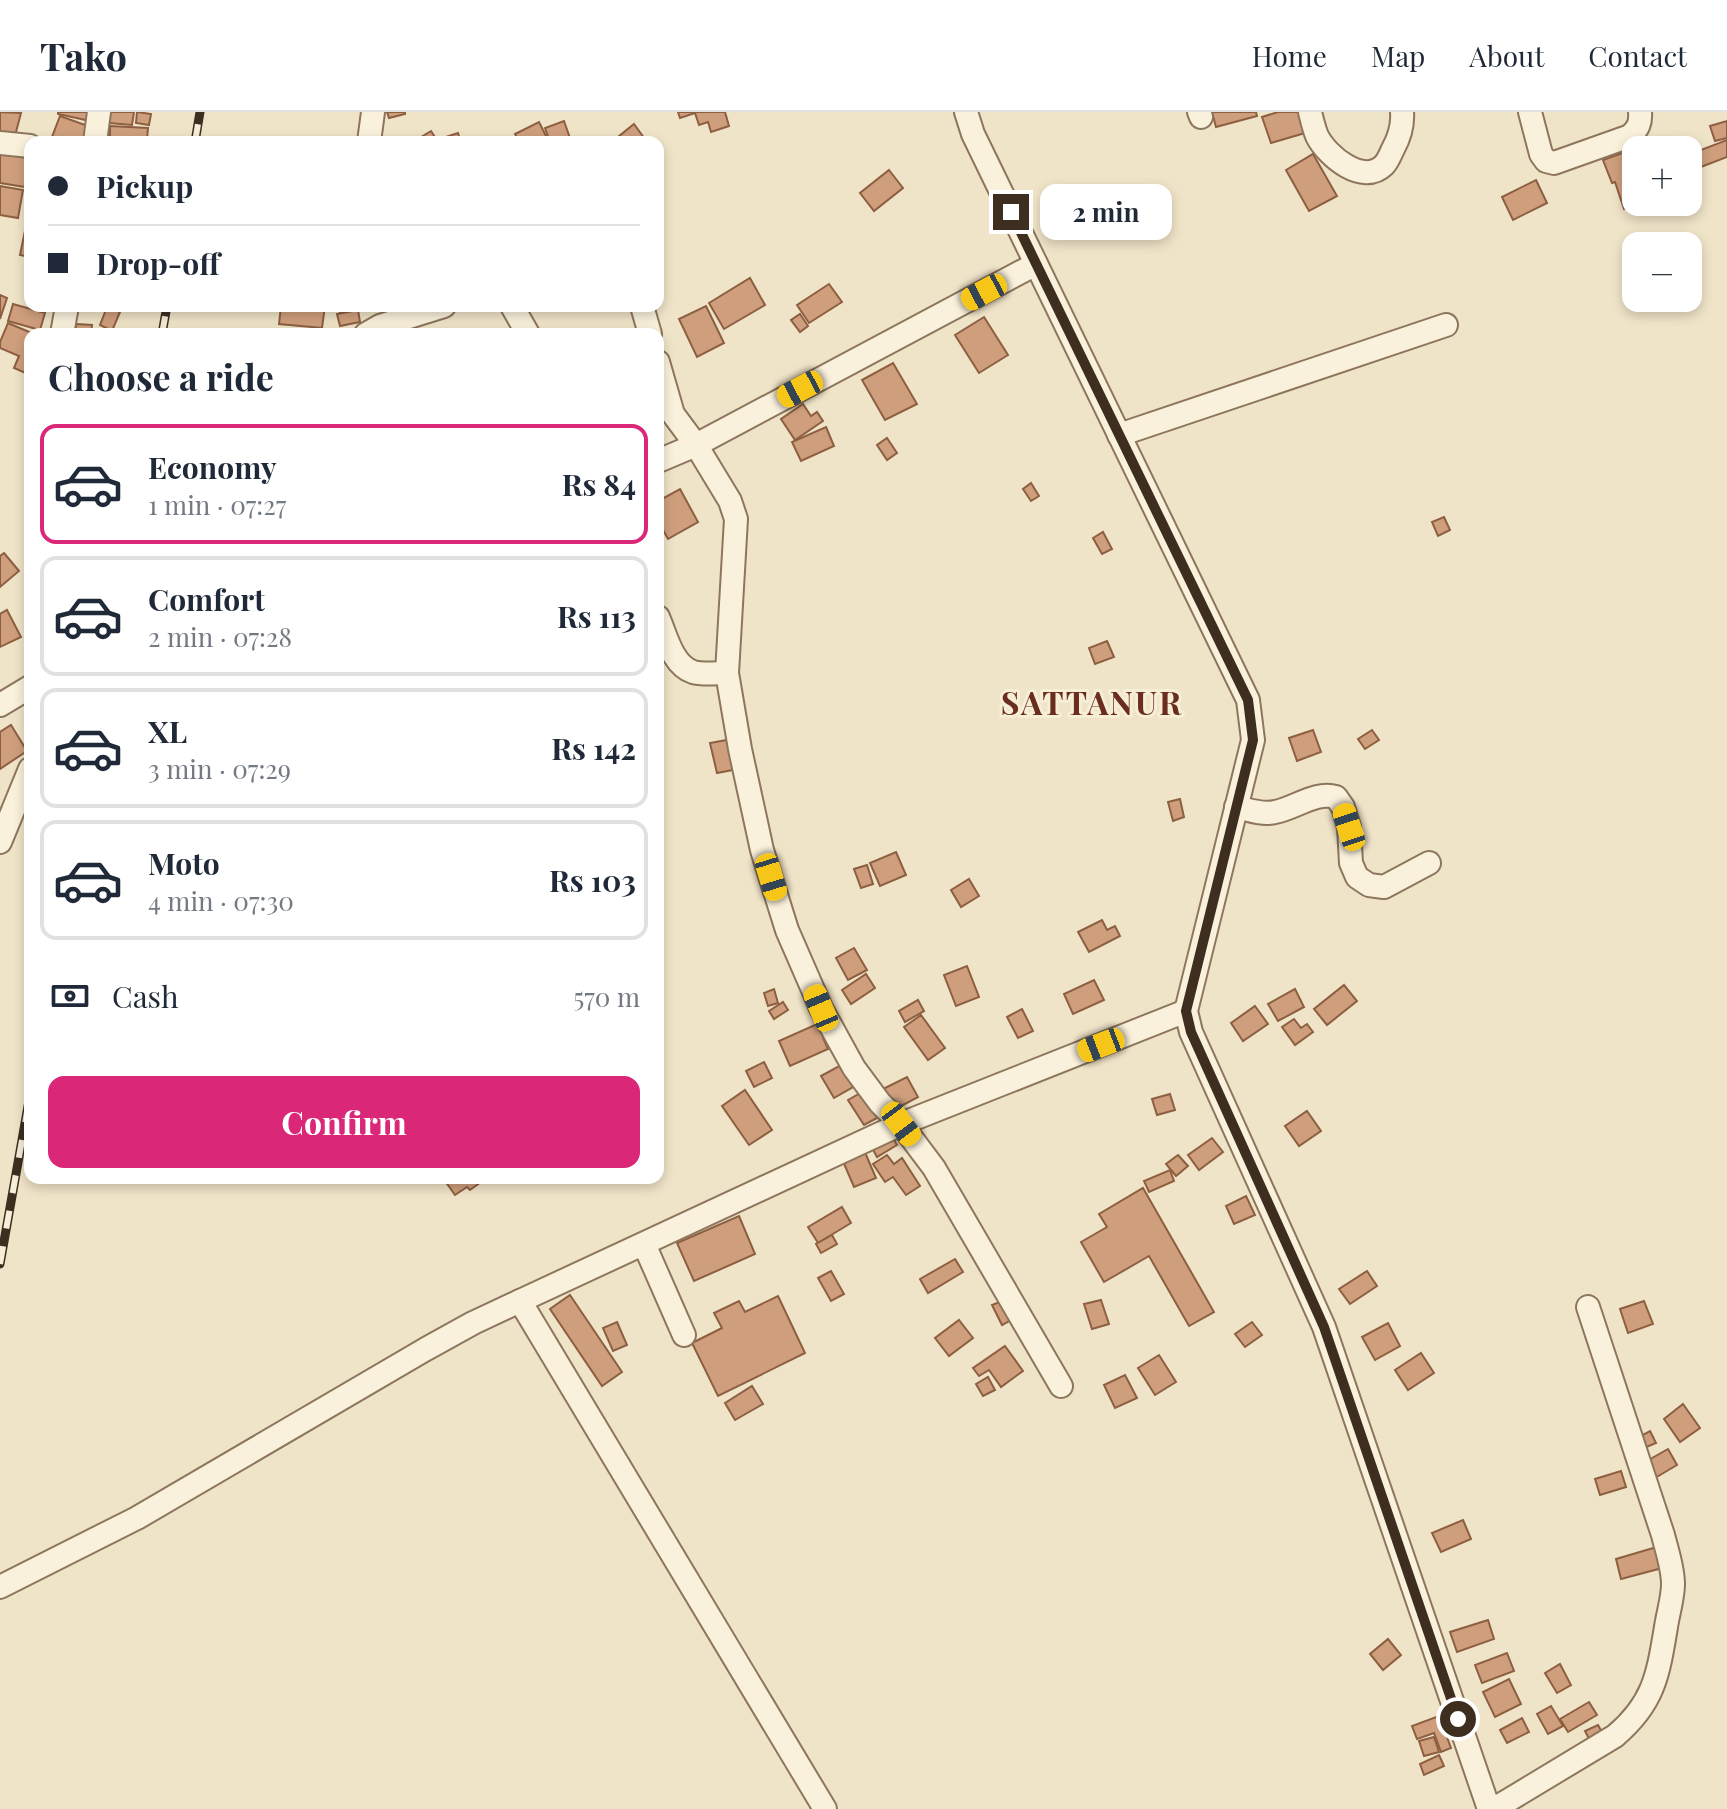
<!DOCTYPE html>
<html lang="en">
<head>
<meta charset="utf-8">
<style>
  :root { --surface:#fff; --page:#f2f2f3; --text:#1f2937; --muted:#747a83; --line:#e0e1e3; --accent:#db2777 }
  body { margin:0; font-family:"Playfair Display",serif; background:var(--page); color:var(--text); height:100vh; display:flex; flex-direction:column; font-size:30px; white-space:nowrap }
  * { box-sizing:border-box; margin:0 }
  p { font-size:26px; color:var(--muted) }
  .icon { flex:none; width:44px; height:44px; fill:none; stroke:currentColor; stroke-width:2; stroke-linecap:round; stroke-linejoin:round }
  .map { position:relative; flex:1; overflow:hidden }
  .details { position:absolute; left:24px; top:216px; width:640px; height:856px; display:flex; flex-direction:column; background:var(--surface); border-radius:16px; box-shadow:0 4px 12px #0003 }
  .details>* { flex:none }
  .banner { position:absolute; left:24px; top:24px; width:640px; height:176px; border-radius:16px; box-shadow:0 4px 12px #0003; display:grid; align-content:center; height:176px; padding:0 24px; background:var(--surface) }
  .controls { position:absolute; left:1622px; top:24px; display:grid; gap:16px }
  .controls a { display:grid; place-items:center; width:80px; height:80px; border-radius:16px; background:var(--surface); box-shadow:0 4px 12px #0003; font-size:40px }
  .end { position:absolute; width:36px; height:36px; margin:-18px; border:10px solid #3d2e20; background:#fff; box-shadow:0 0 0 4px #fff }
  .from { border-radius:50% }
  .bubble { position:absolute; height:56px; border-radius:16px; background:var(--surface); box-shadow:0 4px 12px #0003; font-size:26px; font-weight:700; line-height:56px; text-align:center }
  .car { position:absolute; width:24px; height:48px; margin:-24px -12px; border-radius:10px; box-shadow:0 0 6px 2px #0007; background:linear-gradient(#f5c518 24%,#345 0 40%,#f5c518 0 76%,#345 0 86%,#f5c518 0) }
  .banner b { display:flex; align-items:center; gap:28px; height:76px; font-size:30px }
  .banner b+b { border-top:2px solid var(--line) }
  .banner i { width:20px; height:20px; background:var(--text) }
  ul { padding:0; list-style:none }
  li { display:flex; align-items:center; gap:24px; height:120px; margin:0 16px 12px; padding:0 8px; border:4px solid var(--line); border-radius:16px }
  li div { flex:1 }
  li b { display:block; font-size:30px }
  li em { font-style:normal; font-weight:700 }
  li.on { border-color:var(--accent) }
  li>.icon { width:72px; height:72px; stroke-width:1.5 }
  h2 { padding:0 24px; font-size:36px; line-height:96px }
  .pay { display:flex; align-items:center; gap:20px; height:88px; padding:0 24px; font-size:30px }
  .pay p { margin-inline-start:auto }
  .cta { display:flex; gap:16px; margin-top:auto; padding:16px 24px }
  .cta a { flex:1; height:92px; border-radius:16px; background:var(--accent); color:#fff; font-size:32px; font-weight:700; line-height:92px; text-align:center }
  header { display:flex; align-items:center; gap:48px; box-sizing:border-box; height:112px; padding:0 40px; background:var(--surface); border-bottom:2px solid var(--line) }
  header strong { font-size:38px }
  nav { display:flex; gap:44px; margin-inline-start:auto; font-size:28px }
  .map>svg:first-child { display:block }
  .building { fill:#cf9f7d; stroke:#8d5f41; stroke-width:2 }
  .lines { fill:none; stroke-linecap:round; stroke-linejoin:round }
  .minor-casing { stroke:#8d765c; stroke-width:26 }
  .minor { stroke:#faf1dc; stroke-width:22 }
  .rail-casing { stroke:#3d2e20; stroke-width:9 }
  .rail { stroke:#f7eed8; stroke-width:6; stroke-dasharray:18; stroke-linecap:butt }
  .route { stroke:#3d2e20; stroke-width:10 }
  .labels { text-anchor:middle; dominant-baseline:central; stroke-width:6; stroke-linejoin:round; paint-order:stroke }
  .district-label { font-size:32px; font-weight:bold; letter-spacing:2px; fill:#6b2e1e; stroke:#f7eed8 }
</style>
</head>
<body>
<header>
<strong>Tako</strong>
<nav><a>Home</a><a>Map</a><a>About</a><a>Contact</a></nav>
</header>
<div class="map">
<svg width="1727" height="1697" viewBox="0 0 1727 1697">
  <rect width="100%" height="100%" fill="#f0e4c8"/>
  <g class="building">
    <polygon points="0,0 21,1 15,24 0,20"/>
    <polygon points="58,0 92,0 90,9 58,2"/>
    <polygon points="110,0 134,0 132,13 109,11"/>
    <polygon points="137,0 151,2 149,13 136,11"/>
    <polygon points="387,0 405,0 405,2 389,6"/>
    <polygon points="678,0 725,0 729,14 711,20 708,10 699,13 695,1 680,6"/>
    <polygon points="1212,0 1256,0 1257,4 1216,15"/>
    <polygon points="1278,0 1299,0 1305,21 1271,31 1262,5"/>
    <polygon points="60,4 91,15 86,30 66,30 52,25"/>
    <polygon points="564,9 571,29 550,30 545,16"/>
    <polygon points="1727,9 1727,26 1715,29 1710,14"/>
    <polygon points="539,10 549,30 530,30 529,29 519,30 515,22"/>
    <polygon points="634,12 647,30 622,30 618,25"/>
    <polygon points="110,14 148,16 147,28 110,27"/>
    <polygon points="431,19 438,30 413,30"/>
    <polygon points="458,21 461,30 444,30 443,26"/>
    <polygon points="1727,28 1727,45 1688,60 1688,43"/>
    <polygon points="1647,32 1649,38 1636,38 1636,90 1644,90 1624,97 1615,70 1612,71 1603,48"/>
    <polygon points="0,42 28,46 25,75 0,71"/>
    <polygon points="1313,42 1337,84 1309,99 1286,58"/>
    <polygon points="889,58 903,76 874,99 860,81"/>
    <polygon points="1536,68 1547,91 1513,108 1502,85"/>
    <polygon points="0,74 23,78 18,106 0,103"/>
    <polygon points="26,114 30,115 30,145 20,143"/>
    <polygon points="750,166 765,193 724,217 709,191"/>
    <polygon points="829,172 842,190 809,211 797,193"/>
    <polygon points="0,183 7,186 0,207"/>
    <polygon points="13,192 45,201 40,218 8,209"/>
    <polygon points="281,194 325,194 322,216 279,212"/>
    <polygon points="338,194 360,194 340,201"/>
    <polygon points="706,194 724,231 697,245 679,207"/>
    <polygon points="107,195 120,200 112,219 100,213"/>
    <polygon points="358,198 360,210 340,214 337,202"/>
    <polygon points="800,202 808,214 800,220 791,208"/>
    <polygon points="984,205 1008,243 979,261 955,223"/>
    <polygon points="8,211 34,222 30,222 30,263 14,256 19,244 0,236 0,230"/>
    <polygon points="76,212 92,213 91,222 75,222"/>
    <polygon points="893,251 917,292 885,308 862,268"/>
    <polygon points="803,292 811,304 817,300 823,309 795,328 781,307"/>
    <polygon points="826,315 834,334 801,349 792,330"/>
    <polygon points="887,326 897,341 887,348 877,333"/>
    <polygon points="1031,371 1039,384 1031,389 1023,377"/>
    <polygon points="680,377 698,410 668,427 658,409 658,389"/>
    <polygon points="1444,405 1450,418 1438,424 1432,410"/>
    <polygon points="1103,420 1112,437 1102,442 1093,426"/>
    <polygon points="4,441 19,459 0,475 0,444"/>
    <polygon points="7,498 21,525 0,535 0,502"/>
    <polygon points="1107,529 1114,545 1095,552 1089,536"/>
    <polygon points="11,613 27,639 0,657 0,620"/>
    <polygon points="1313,618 1321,640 1297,649 1289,626"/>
    <polygon points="1372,618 1379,628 1365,637 1358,627"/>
    <polygon points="732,627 738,657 717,661 710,631"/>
    <polygon points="1180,687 1184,705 1173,709 1168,690"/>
    <polygon points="896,740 906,763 880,774 870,751"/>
    <polygon points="867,753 873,772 861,776 854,757"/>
    <polygon points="969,767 979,784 961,795 951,778"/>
    <polygon points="1102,808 1107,818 1115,814 1120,824 1089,840 1078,820"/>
    <polygon points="854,836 867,858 848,868 836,846"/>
    <polygon points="967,854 979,885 956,894 944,863"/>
    <polygon points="866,862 875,876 851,892 842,878"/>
    <polygon points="1094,868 1104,888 1073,902 1064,882"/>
    <polygon points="1344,873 1357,889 1327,913 1314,897"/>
    <polygon points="774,877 778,891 768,894 764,881"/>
    <polygon points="1295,877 1304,895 1278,909 1268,892"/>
    <polygon points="918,888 924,899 905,910 899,899"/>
    <polygon points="783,890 788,898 774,907 769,899"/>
    <polygon points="1255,894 1268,912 1243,929 1231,911"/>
    <polygon points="1022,897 1033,919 1018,926 1007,905"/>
    <polygon points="921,903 945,936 928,948 904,915"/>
    <polygon points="1294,907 1301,916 1307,912 1313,920 1295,933 1282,915"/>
    <polygon points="826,908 832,922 823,926 828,937 790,954 779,929"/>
    <polygon points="764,950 772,966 754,975 746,959"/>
    <polygon points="841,953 853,975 834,986 821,964"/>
    <polygon points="907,965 918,985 892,999 881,978"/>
    <polygon points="745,978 772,1018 749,1033 722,994"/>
    <polygon points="862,980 877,1006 864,1013 848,988"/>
    <polygon points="1170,982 1175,998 1157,1003 1152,987"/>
    <polygon points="1307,999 1321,1019 1299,1034 1285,1014"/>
    <polygon points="890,1021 897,1033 877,1045 870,1032"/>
    <polygon points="1212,1026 1223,1040 1199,1058 1188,1043"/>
    <polygon points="864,1038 876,1066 854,1075 842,1047"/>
    <polygon points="887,1043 894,1052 902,1046 920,1074 906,1083 893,1065 885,1070 873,1052"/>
    <polygon points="1178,1043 1188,1054 1176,1064 1166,1052"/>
    <polygon points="1170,1058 1174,1069 1149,1080 1144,1069"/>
    <polygon points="443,1066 479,1066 481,1070 470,1078 467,1075 455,1083"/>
    <polygon points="1143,1076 1214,1200 1189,1214 1149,1144 1104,1170 1081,1130 1107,1115 1099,1102"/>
    <polygon points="1246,1084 1255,1103 1234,1112 1226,1094"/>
    <polygon points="842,1095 851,1111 818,1131 808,1115"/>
    <polygon points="739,1104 755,1142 694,1169 677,1131"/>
    <polygon points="832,1123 837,1132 821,1141 816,1132"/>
    <polygon points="955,1147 963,1160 928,1181 920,1167"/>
    <polygon points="831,1159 844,1182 831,1189 818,1166"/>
    <polygon points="1367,1159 1377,1174 1350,1192 1339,1177"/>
    <polygon points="570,1183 622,1260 602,1274 550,1197"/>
    <polygon points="778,1184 805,1241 718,1284 692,1231 722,1216 714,1201 739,1189 745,1200"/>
    <polygon points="1101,1188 1109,1212 1092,1217 1084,1192"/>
    <polygon points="1002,1189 1011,1208 1002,1213 992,1193"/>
    <polygon points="1644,1189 1653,1212 1628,1221 1620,1197"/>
    <polygon points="959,1208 973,1226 949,1244 935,1226"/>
    <polygon points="617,1210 627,1233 613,1239 603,1216"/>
    <polygon points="1252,1210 1262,1223 1245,1235 1235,1222"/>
    <polygon points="1388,1211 1400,1234 1375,1248 1362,1225"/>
    <polygon points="1005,1234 1023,1259 1001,1275 989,1258 979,1264 973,1256"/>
    <polygon points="1421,1241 1434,1261 1408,1278 1395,1258"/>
    <polygon points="1159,1243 1176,1270 1155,1283 1138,1256"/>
    <polygon points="1125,1263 1137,1286 1115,1296 1104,1273"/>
    <polygon points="988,1265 995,1278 983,1284 976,1272"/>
    <polygon points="752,1274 763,1292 735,1308 725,1291"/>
    <polygon points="1683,1292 1700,1316 1680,1330 1664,1307"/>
    <polygon points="1650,1319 1656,1331 1642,1337 1637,1326"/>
    <polygon points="1668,1337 1677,1353 1655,1366 1645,1350"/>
    <polygon points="1621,1359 1626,1375 1600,1383 1595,1367"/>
    <polygon points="1463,1408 1471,1427 1441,1440 1432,1421"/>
    <polygon points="1660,1434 1666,1455 1621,1467 1616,1447"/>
    <polygon points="1488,1508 1494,1527 1457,1540 1450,1520"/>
    <polygon points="1388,1527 1401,1543 1383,1558 1370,1542"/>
    <polygon points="1507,1541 1514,1559 1482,1571 1475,1553"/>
    <polygon points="1560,1552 1571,1573 1557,1581 1545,1561"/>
    <polygon points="1509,1567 1521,1592 1495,1605 1483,1580"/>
    <polygon points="1589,1590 1597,1603 1568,1620 1560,1607"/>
    <polygon points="1551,1594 1563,1614 1548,1622 1537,1602"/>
    <polygon points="1439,1604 1451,1636 1441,1640 1434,1621 1417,1627 1412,1614"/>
    <polygon points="1522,1606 1529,1620 1507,1631 1500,1618"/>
    <polygon points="1598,1613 1602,1620 1589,1627 1585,1619"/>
    <polygon points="1434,1625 1439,1640 1424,1644 1419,1629"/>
    <polygon points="1439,1643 1444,1654 1424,1663 1420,1652"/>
  </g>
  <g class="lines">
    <defs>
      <g id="minor">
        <polyline points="966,0 973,22 1248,588 1253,628 1186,899 1191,920 1324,1215 1489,1697"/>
        <polyline points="1199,0 1201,5"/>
        <path d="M1310 0C1312 8 1314 17 1317 24 1327 44 1363 74 1384 53 1388 49 1391 41 1393 37 1399 26 1403 12 1402 0"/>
        <path d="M1530 0 1541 42 1546 49 1554 51 1630 24C1638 17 1641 11 1640 0"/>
        <polyline points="95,30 99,0"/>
        <polyline points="369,30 373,0"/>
        <polyline points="0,31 30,34"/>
        <polyline points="512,194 528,222"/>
        <polyline points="642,194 650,222"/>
        <polyline points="62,222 67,194"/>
        <polyline points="366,222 380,214 444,194"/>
        <polyline points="658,250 673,302 696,333 730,389 736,407 727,561 740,637 762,738 787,818 821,896 854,956 880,991 901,1012 934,1056 1061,1274"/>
        <polyline points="1119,323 1446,213"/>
        <polyline points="658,349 696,333 1036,152"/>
        <path d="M658 505C666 523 672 553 693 560 703 563 716 561 727 561"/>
        <polyline points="0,593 30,575"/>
        <path d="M1236 695C1249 698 1262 703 1275 700 1296 696 1315 679 1336 685L1343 695 1349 715 1351 751 1357 765 1369 773 1384 775 1429 751"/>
        <polyline points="0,730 30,657"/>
        <polyline points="644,1132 684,1223"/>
        <polyline points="0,1475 137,1406 426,1237 473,1211 520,1189"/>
        <polyline points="825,1697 520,1189 901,1012 1186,899"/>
        <path d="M1494 1697 1615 1624C1654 1591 1658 1563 1666 1515 1668 1501 1673 1486 1673 1472 1673 1456 1667 1439 1663 1423L1588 1195"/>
      </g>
    </defs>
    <use href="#minor" class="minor-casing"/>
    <use href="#minor" class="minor"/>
    <defs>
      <g id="rail">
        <polyline points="195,30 200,0"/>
        <polyline points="162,222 167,194"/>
        <polyline points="0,1152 30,983"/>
      </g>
    </defs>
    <use href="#rail" class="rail-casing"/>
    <use href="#rail" class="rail"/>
  </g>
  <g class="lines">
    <polyline class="route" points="1011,100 1248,588 1253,628 1186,899 1191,920 1324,1215 1458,1607"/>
  </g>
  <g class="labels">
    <g class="district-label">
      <text x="1092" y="589">SATTANUR</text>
    </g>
  </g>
</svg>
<div class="controls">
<a>+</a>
<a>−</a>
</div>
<i class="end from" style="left:1458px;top:1607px"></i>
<i class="end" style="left:1011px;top:100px"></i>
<div class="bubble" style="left:1040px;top:72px;width:132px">2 min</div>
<i class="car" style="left:984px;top:180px;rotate:242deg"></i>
<i class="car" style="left:800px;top:277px;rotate:242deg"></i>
<i class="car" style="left:1349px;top:715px;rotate:342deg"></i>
<i class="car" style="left:771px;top:765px;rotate:163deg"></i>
<i class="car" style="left:821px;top:896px;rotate:337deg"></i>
<i class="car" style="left:1101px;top:933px;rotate:249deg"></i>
<i class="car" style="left:901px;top:1012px;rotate:143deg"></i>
<div class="banner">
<b><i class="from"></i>Pickup</b>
<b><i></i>Drop-off</b>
</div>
<section class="details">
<h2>Choose a ride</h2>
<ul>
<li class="on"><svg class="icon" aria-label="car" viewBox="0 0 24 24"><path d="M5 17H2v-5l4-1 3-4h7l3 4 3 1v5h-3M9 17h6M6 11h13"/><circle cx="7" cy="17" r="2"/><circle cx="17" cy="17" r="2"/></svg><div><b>Economy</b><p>1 min · 07:27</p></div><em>Rs 84</em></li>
<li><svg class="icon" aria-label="car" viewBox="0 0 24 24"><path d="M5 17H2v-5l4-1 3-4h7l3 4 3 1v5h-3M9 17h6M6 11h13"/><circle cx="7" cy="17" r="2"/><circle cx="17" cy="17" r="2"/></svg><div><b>Comfort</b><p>2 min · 07:28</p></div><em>Rs 113</em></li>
<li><svg class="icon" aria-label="car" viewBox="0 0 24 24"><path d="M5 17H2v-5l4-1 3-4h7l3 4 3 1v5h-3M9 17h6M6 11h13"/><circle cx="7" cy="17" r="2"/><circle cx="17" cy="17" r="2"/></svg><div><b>XL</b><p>3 min · 07:29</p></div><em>Rs 142</em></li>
<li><svg class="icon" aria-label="car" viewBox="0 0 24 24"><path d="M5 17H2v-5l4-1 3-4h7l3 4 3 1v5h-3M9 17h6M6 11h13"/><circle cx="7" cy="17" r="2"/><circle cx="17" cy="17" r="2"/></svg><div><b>Moto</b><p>4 min · 07:30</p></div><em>Rs 103</em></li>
</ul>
<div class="pay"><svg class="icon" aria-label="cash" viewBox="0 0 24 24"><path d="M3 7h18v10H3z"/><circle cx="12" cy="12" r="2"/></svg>Cash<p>570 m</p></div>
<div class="cta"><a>Confirm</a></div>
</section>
</div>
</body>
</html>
